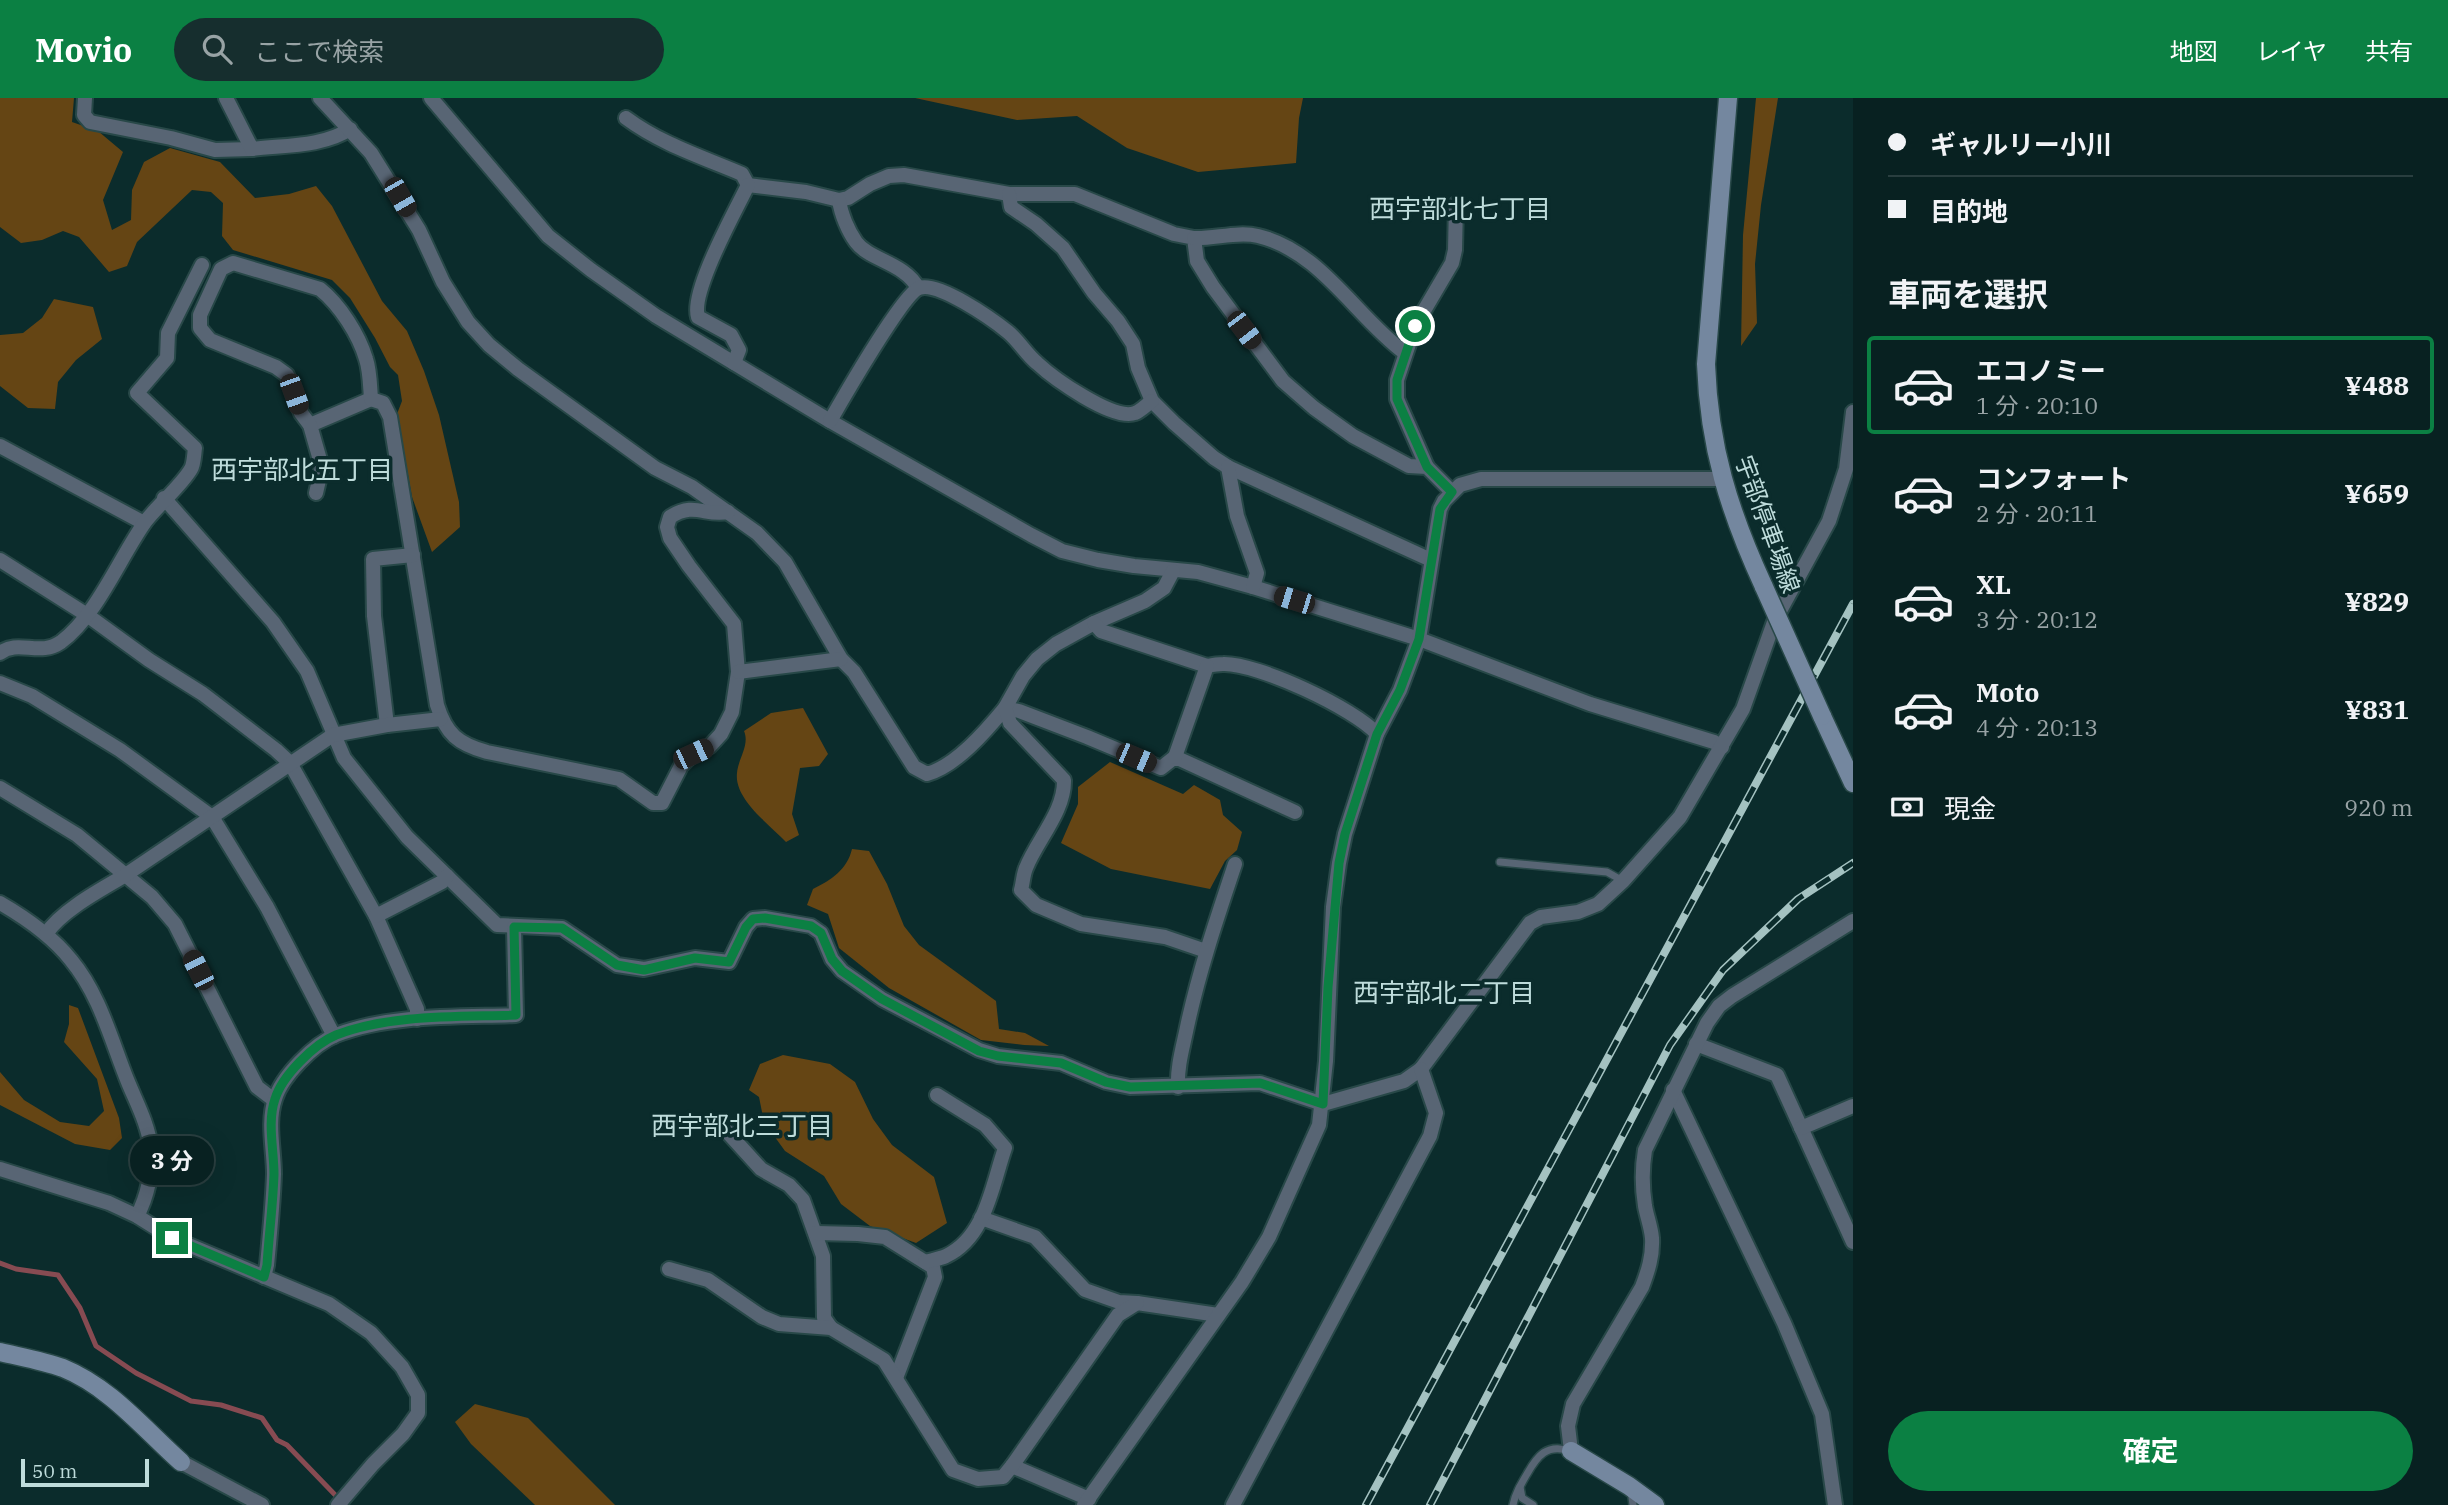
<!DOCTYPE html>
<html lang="ja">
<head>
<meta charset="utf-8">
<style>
  :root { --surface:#082121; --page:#162e2e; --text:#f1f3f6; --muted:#98a3a5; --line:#293e3f; --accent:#0b8043 }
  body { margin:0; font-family:"IBM Plex Serif","Noto Sans JP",serif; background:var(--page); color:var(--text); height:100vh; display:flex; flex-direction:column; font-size:26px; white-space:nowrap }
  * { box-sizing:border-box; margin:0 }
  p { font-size:23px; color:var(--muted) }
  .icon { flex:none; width:38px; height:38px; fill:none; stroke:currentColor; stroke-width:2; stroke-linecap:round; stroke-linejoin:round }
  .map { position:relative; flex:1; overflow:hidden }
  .details { display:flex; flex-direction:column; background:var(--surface); width:595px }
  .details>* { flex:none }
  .guide { display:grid; align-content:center; height:154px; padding:0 35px; background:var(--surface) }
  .scale { position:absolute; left:21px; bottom:18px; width:128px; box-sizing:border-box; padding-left:7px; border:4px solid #bedcdb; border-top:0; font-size:19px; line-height:24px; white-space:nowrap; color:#bedcdb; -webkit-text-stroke:5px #0b2c2c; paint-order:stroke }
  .end { position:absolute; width:32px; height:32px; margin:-16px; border:9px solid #0b8043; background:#fff; box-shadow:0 0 0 4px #fff }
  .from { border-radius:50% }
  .bubble { position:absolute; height:49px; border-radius:24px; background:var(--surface); box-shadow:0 7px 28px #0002,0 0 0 2px var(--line); font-size:23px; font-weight:700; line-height:49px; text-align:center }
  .car { position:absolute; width:21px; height:42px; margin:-21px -10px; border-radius:9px; box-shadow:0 0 5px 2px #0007; background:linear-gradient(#222 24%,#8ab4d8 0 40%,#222 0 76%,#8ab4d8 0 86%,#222 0) }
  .guide b { display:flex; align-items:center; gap:24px; height:66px; font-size:26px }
  .guide b+b { border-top:2px solid var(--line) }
  .guide i { width:18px; height:18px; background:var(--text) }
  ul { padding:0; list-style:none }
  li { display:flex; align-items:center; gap:21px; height:98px; margin:0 14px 10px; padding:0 21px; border:4px solid transparent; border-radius:7px }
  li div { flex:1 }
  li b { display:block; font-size:26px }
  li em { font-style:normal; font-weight:700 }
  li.on { border-color:var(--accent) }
  li>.icon { width:63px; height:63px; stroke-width:1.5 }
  h2 { padding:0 35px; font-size:32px; line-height:84px }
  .pay { display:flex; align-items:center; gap:18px; height:77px; padding:0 35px; font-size:26px }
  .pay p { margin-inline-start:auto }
  .primary-button { display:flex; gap:14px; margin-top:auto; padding:14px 35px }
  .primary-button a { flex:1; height:80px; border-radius:42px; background:var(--accent); color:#fff; font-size:28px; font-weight:700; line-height:80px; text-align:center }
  header { display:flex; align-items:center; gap:42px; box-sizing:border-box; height:98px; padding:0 35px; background:var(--accent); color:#fff }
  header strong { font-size:33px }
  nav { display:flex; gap:38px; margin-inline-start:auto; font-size:24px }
  .search { width:490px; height:63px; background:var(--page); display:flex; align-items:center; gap:18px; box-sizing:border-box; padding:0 24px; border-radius:38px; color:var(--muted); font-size:26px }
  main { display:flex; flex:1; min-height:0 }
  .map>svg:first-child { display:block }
  .green { fill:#654514 }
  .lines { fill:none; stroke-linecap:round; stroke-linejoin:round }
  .stream { stroke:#874b52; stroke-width:5 }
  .lane-casing { stroke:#284848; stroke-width:10 }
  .street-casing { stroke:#284848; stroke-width:18 }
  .secondary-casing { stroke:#284848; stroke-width:21 }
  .lane { stroke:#586574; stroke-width:7 }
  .street { stroke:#586574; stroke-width:14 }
  .secondary { stroke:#74879f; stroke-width:18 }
  .rail-casing { stroke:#a4c2c1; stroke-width:8 }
  .rail { stroke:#0b2c2c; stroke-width:5; stroke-dasharray:16; stroke-linecap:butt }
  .secondary-bridge-casing { stroke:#284848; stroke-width:21; stroke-linecap:butt }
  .secondary-bridge { stroke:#74879f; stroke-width:18 }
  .route { stroke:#0b8043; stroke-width:9 }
  .labels { text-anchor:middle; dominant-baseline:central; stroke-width:7; stroke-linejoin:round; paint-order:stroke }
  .street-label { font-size:24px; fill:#bedcdb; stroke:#0b2c2c }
  .neighbourhood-label { font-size:26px; fill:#bedcdb; stroke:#0b2c2c }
</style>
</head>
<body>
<header>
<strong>Movio</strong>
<div class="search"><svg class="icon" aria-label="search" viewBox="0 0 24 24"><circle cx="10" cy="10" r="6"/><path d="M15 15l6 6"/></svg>ここで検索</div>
<nav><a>地図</a><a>レイヤ</a><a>共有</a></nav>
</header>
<main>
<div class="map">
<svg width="1853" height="1407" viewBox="0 0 1853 1407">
  <rect width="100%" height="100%" fill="#0b2c2c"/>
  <g class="green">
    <polygon points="0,0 74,0 72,24 98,33 123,54 103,102 112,132 131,122 132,92 144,64 170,50 220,64 255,100 289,96 316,88 332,108 382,203 407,233 424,273 439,317 459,404 460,429 432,454 412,399 397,316 402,303 398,277 390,269 375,240 350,200 332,182 233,152 222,138 223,105 211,94 192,92 137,144 127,168 109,174 79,139 63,133 42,142 21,145 0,129"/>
    <polygon points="915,0 1303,0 1299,20 1296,65 1198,74 1127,50 1077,18 1017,22"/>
    <polygon points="1756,0 1778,0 1761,107 1755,166 1757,225 1741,248 1743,137"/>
    <polygon points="54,201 93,209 102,241 76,262 58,284 55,311 28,310 0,288 0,237 23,235 42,220"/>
    <path d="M803 610 828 656 819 668 800 670 792 716 799 737 786 744C769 726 734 701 737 675 738 661 750 647 744 633L771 615Z"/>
    <polygon points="1110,664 1183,696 1194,687 1220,702 1223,717 1242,734 1237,752 1225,763 1210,791 1111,771 1061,745 1078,706 1078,689"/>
    <path d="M852 751 869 753 887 786 904 828 919 847 996 903 999 931 1025 935 1049 948 1024 947 981 942 889 890 839 850 828 816 807 807 813 791C831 782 847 772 852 751Z"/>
    <polygon points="69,907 78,910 119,1020 122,1040 110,1052 75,1046 0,1007 0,974 24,1002 60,1024 89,1028 104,1013 97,981 64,944 69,926"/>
    <polygon points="783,957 830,966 855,984 873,1021 892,1047 934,1079 947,1125 916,1145 870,1128 841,1106 824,1078 785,1053 764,1024 759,999 749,992 760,966"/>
    <polygon points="475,1306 528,1320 615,1407 535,1407 471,1346 455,1324"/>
  </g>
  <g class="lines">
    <polyline class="stream" points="0,1165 16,1171 58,1177 80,1210 96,1248 136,1275 191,1303 221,1307 262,1320 277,1342 287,1347 340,1402"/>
    <defs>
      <g id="lane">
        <polyline points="1500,764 1607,774 1623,783"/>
        <polyline points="1520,1389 1522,1400 1533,1407"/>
        <polyline points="1631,1392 1633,1407"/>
        <path d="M1513 1407C1515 1396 1521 1386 1527 1376 1537 1358 1547 1345 1570 1353"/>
      </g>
      <g id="street">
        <polyline points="85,0 84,17 90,24 171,40 215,52 252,51"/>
        <path d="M226 0 252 51C283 47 323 49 350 31"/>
        <path d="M320 0 371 55 419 132 443 184 468 224 489 247 518 271 655 370 692 389 757 435 785 464 841 561 854 574 914 669 927 676C956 668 986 633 1005 610L1019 613 1087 639 1161 670 1175 659 1295 714"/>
        <polyline points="431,0 548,138 591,172 656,218 830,323 1031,437 1062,453 1098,462 1134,468 1198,474 1253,489 1419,541 1590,606 1714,644 1722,649"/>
        <path d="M626 20C661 46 702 59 742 76L748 87 806 94 839 102 848 100 870 86 889 78 904 77 1009 96H1075L1174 136 1194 140 1197 163 1213 189 1283 283 1314 310 1353 338 1409 368 1427 369 1452 394"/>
        <polyline points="1009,96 1011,109 1036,126 1063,150 1094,195 1118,223 1133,246 1138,270 1152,303 1174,325 1214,360 1228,369 1431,462"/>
        <path d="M839 102C841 116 848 133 856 144 869 162 905 165 918 190"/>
        <path d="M1194 140C1214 141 1238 133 1258 138 1321 153 1356 219 1405 255"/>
        <path d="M734 265 739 252 731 237 698 219C690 194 735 114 748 87"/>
        <path d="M830 323C842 302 903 196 919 190 938 183 992 221 1008 234 1019 243 1026 256 1037 265 1053 280 1113 323 1135 315 1141 313 1147 306 1152 303"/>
        <polyline points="310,327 371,301"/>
        <polyline points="0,348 144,425"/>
        <polyline points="1228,369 1237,418 1257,475 1253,489"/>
        <polyline points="1427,369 1397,301 1397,282 1415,228 1452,165 1455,152 1456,106"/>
        <path d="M316 395 322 369 310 327 301 315 287 277 276 269 210 242 200 230V217L221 171 233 165 320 191C340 207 359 237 366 261 370 273 370 288 371 301L383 305 390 319 437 607C446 636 458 646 487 654L619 681 653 705H662L681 668 693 656 710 648 721 636 732 614 738 574 734 526 689 468 670 440 667 429 670 419C695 403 705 419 728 414"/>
        <polyline points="164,400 273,524 307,573 344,660 407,739 497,827 562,830 617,867 644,871 695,860 729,864 746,829 753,821 765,820 811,828 821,835 832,861 842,873 882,901 979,952 998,958 1061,965 1106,984 1130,989 1260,985 1323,1006 1404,983 1421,971 1530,825 1541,819 1578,814 1598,806 1623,783 1680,719 1743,611 1774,524 1829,423 1846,371 1853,314"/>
        <polyline points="0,462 87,517 149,562 203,596 276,652 290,665 376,818 417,911 417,921"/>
        <path d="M1173 473 1164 490 1145 503 1094 525 1056 546 1037 561 1023 578 1005 610 1010 625 1064 682C1065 713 1037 742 1026 770 1023 777 1023 785 1021 792L1036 807 1081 826 1165 839 1206 853"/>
        <path d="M1094 525 1101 533 1207 568C1212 567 1218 566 1223 566 1258 565 1355 611 1377 636"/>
        <path d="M0 555C18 541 40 559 61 544 97 517 119 461 145 424 158 407 181 388 191 371 194 366 194 357 195 350L137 295 167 260 168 235 202 167"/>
        <polyline points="738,574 841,561"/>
        <polyline points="0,585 32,598 120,652 212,719 267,809 334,938"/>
        <polyline points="387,627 374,518 373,461 413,457"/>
        <polyline points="1175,659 1207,568"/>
        <polyline points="0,690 77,737 152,799 175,826 257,989 274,1002"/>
        <path d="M0 805C26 820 52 838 71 862 100 897 111 942 128 984 137 1006 148 1026 151 1050 154 1070 147 1100 137 1118"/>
        <polyline points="376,818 442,784 447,778"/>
        <path d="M46 836C61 813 100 792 124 778L333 637 387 627 441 621"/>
        <polyline points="1696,946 1777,977 1853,1144"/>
        <path d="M1178 989C1177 968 1183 949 1187 929 1199 873 1217 820 1235 766"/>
        <polyline points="1673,992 1784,1225 1822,1316 1835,1407"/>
        <polyline points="721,1027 761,1071 789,1087 803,1102 823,1158 824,1220 831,1230"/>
        <polyline points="1801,1030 1853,1008"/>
        <polyline points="0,1071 109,1105 137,1118 172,1140 329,1206 371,1235 402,1269 418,1297 418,1315 403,1336 373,1366 338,1407"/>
        <polyline points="981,1120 1035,1139 1085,1192 1119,1204 1137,1205 1218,1217"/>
        <polyline points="816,1135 858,1136 885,1139 933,1169 935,1179 896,1280"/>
        <path d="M925 1164C932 1162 939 1161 946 1158 986 1139 992 1087 1005 1050L985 1027 937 997"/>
        <polyline points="669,1171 708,1182 762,1219 779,1226 831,1230 884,1262 953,1372 978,1381 1003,1379 1012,1368 1089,1401"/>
        <path d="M264 1179 267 1167C270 1136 273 1106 274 1076 274 1052 267 1024 275 1001 282 978 314 946 336 937 390 916 459 919 516 917L514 829"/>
        <path d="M1571 1353 1568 1328 1573 1306 1642 1189C1648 1173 1653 1158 1652 1140 1651 1129 1647 1119 1645 1108 1642 1089 1642 1070 1645 1052L1707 925 1719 908 1732 898 1853 823"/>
        <polyline points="181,1364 262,1407"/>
        <polyline points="1012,1368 1118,1217 1137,1205"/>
        <polyline points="1084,1407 1242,1184 1269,1139 1319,1027 1326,963 1333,809 1339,765 1345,736 1377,636 1400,592 1419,541 1440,411 1444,403 1460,387 1481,381 1722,381"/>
        <polyline points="1233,1407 1430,1038 1436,1015 1421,971"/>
      </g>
      <g id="secondary">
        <path d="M1728 0 1706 266C1709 349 1729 413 1764 489"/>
        <polyline points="1822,618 1853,685"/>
        <path d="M0 1254C21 1259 43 1263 63 1270 110 1289 144 1331 181 1364"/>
        <polyline points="1571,1353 1629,1388 1655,1407"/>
      </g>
    </defs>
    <use href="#lane" class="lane-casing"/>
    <use href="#street" class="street-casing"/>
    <use href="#secondary" class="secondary-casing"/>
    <use href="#lane" class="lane"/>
    <use href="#street" class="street"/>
    <use href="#secondary" class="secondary"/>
    <defs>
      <g id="rail">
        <polyline points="1366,1407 1853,506"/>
        <polyline points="1430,1407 1670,947 1723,872 1798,801 1853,765"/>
      </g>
    </defs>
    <use href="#rail" class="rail-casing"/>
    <use href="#rail" class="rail"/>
    <defs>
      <polyline id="secondary-bridge" points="1764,489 1822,618"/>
    </defs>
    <use href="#secondary-bridge" class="secondary-bridge-casing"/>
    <use href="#secondary-bridge" class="secondary-bridge"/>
  </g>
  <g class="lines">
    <path class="route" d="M172 1140 264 1179 267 1167C269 1136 273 1106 274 1076 274 1052 267 1024 275 1001 282 978 314 946 336 937 390 916 460 919 516 917L514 829 562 830 617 867 644 872 695 860 729 864 746 829 753 821 765 820 811 828 821 835 832 861 842 873 882 901 979 953 998 958 1061 965 1106 984 1130 989 1260 985 1323 1006 1328 889 1339 765 1345 736 1377 636 1400 592 1419 541 1440 411 1452 394 1427 369 1397 301V282L1415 228"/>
  </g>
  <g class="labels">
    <g class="street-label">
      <text transform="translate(1768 426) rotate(70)">宇部停車場線</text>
    </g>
    <g class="neighbourhood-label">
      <text x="1460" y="110">西宇部北七丁目</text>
      <text x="302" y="371">西宇部北五丁目</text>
      <text x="1444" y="894">西宇部北二丁目</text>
      <text x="742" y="1027">西宇部北三丁目</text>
    </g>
  </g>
</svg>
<div class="scale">50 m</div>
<i class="end from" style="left:1415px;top:228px"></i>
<i class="end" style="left:172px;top:1140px"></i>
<div class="bubble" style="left:130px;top:1038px;width:84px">3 分</div>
<i class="car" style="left:400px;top:99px;rotate:150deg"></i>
<i class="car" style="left:1244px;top:232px;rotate:143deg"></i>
<i class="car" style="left:294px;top:296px;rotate:160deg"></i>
<i class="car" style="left:1294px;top:502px;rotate:287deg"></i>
<i class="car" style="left:693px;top:656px;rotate:65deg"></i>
<i class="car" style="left:1136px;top:660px;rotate:113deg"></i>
<i class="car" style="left:198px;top:872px;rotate:333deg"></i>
</div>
<section class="details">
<div class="guide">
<b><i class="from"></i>ギャルリー小川</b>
<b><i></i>目的地</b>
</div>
<h2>車両を選択</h2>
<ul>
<li class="on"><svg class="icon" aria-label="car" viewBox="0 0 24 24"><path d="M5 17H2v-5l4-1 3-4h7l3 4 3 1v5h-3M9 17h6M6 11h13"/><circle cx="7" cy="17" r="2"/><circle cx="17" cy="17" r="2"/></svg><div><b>エコノミー</b><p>1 分 · 20:10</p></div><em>¥488</em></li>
<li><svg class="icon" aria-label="car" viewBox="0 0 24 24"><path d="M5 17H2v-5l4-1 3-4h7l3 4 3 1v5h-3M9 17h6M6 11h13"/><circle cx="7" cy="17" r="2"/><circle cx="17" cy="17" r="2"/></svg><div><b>コンフォート</b><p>2 分 · 20:11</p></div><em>¥659</em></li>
<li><svg class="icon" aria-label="car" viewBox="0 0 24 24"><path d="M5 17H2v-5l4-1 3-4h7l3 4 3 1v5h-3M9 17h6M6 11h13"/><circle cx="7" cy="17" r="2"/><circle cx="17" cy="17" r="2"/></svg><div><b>XL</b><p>3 分 · 20:12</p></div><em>¥829</em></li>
<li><svg class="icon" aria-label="car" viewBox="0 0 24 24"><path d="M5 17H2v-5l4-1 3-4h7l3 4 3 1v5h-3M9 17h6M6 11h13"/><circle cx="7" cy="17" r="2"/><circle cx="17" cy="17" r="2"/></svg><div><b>Moto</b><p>4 分 · 20:13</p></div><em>¥831</em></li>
</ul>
<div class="pay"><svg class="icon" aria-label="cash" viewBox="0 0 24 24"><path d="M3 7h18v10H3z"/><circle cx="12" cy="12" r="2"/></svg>現金<p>920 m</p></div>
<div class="primary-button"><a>確定</a></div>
</section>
</main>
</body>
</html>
